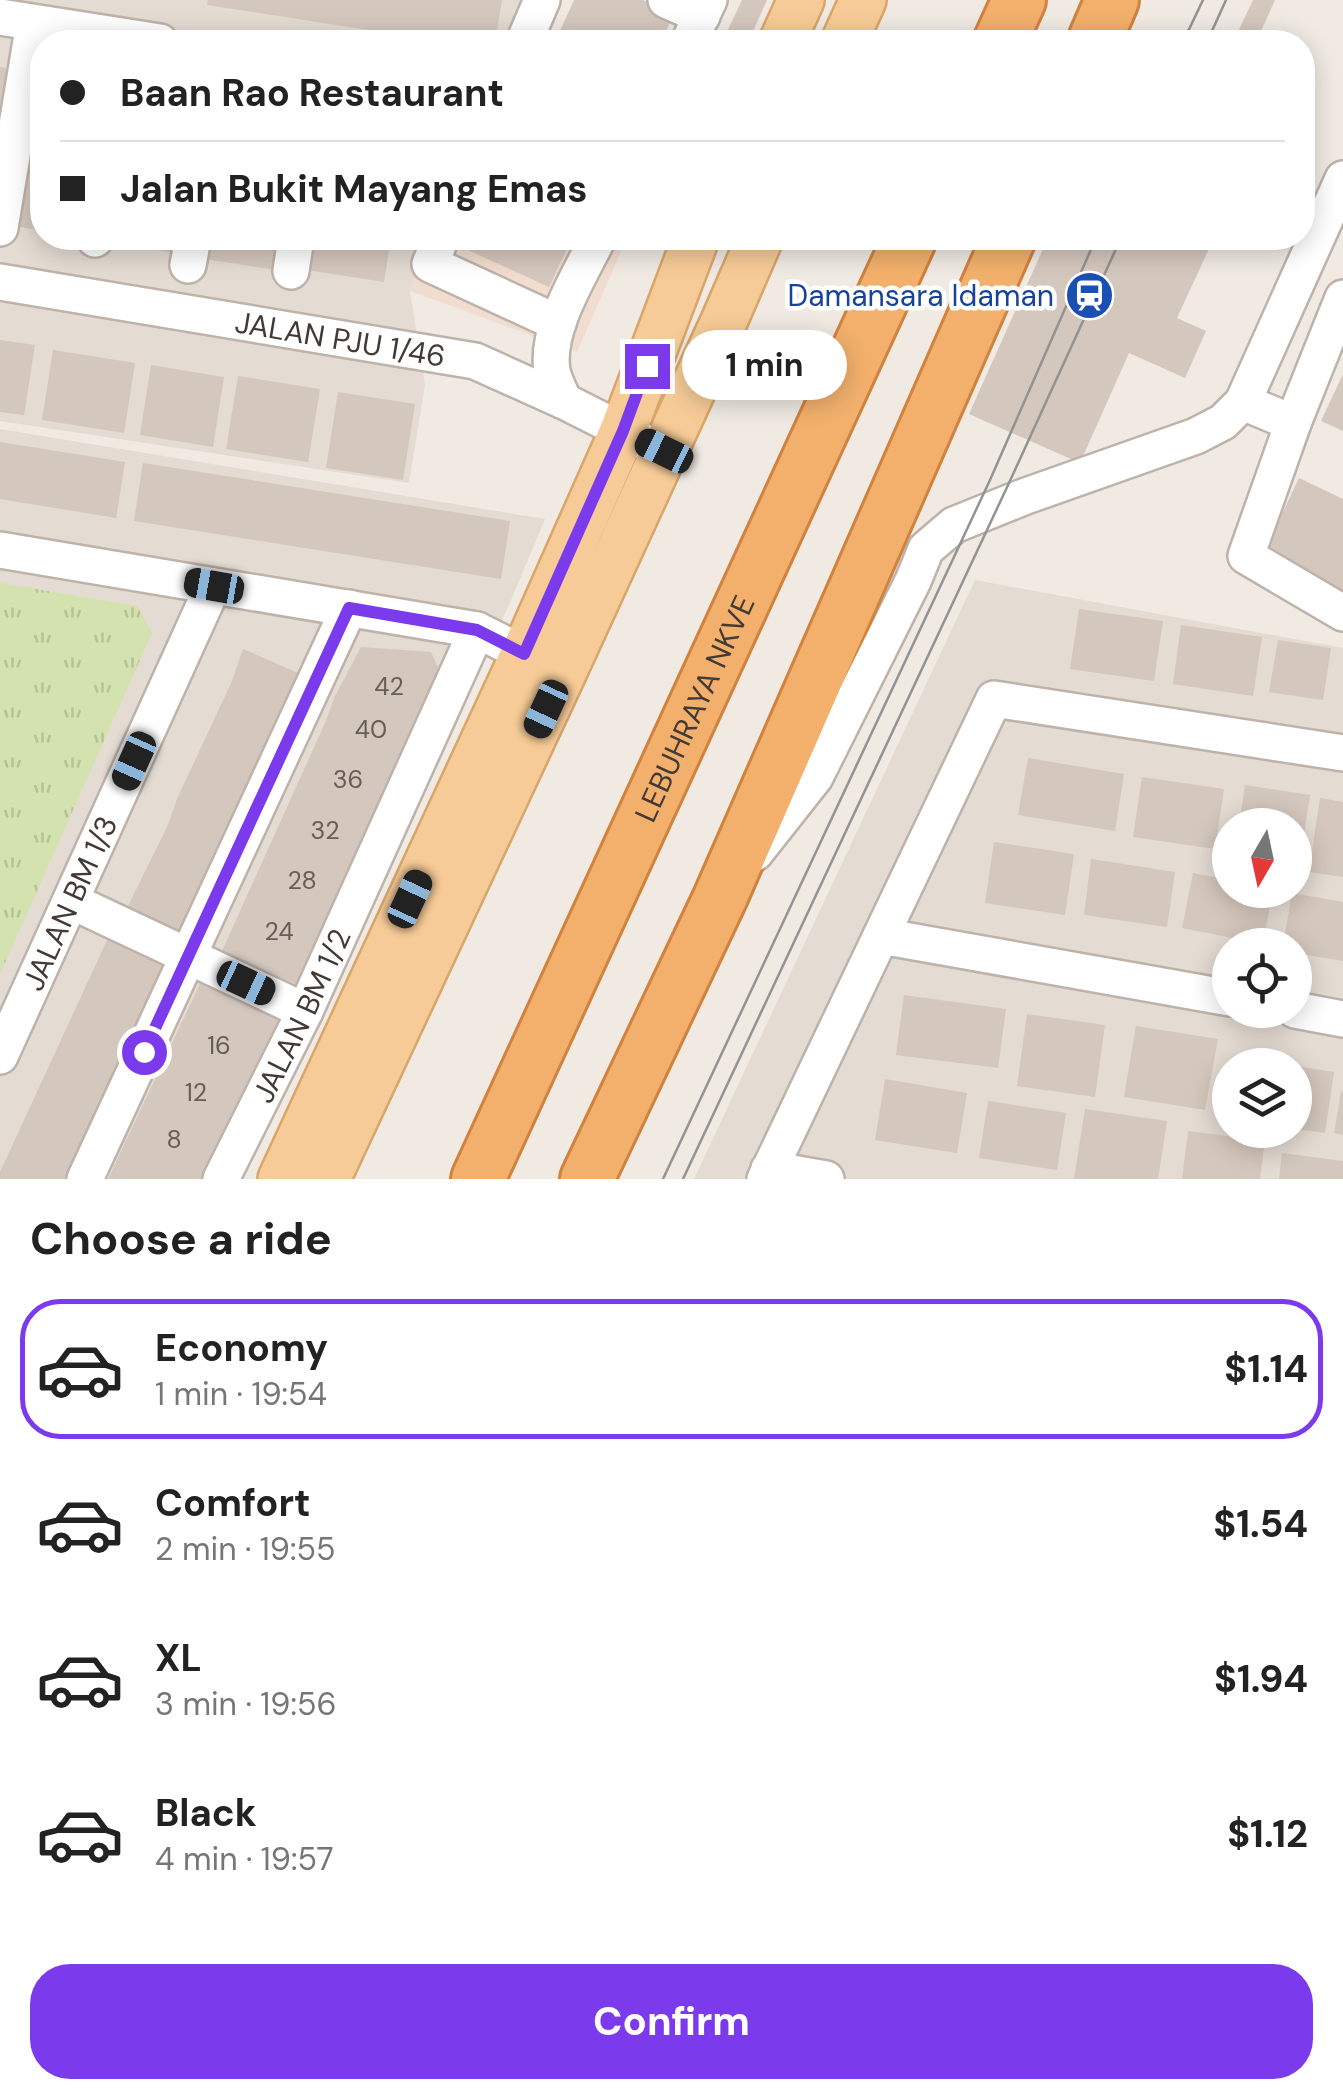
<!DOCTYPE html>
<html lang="en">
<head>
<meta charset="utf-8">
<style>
  :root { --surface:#fff; --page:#f2f2f2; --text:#222; --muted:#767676; --line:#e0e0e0; --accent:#7c3aed }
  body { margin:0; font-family:"DM Sans",sans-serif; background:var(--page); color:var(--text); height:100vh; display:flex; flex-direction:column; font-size:38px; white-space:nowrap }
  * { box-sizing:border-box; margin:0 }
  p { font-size:32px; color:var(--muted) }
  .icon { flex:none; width:55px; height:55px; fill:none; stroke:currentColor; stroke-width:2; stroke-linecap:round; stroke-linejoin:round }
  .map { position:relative; height:1179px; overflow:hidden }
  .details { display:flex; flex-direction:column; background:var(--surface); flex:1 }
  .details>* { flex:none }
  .banner { position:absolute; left:30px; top:30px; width:1285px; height:220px; border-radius:40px; box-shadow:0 5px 25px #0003; display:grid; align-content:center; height:220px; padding:0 30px; background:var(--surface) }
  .needle { width:65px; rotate:189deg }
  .controls { position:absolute; left:1212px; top:808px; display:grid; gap:20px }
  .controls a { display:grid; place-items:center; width:100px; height:100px; border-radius:50%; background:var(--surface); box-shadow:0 5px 25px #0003; font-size:50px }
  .end { position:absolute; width:45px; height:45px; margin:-22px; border:12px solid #7c3aed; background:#fff; box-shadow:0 0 0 5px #fff }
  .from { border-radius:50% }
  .bubble { position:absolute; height:70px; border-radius:35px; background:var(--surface); box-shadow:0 5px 25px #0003; font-size:32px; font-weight:700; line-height:70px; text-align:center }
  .car { position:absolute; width:30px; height:60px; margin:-30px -15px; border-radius:12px; box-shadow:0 0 8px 2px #0007; background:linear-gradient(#222 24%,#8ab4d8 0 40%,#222 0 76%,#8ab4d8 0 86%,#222 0) }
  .banner b { display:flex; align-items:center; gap:35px; height:95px; font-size:38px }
  .banner b+b { border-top:2px solid var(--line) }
  .banner i { width:25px; height:25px; background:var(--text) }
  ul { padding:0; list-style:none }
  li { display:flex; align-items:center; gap:30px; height:140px; margin:0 20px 15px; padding:0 10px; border:5px solid transparent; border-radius:40px }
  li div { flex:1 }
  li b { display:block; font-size:38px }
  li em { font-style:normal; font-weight:700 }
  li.current { border-color:var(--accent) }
  li>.icon { width:90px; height:90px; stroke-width:1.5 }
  h2 { padding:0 30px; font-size:45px; line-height:120px }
  .cta { display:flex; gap:20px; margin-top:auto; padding:20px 30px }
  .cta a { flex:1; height:115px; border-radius:40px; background:var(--accent); color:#fff; font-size:40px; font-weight:700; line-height:115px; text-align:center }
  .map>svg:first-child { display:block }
  .residential { fill:#e4dbd2; fill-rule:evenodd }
  .commercial { fill:#f1ddcf }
  .park { fill:url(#park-tufts) }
  .building { fill:#d4c7bd }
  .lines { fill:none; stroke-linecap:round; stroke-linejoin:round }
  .minor-casing { stroke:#beb3aa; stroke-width:40 }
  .major-casing { stroke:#d9a568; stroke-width:50 }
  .highway-casing { stroke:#d0823e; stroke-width:58 }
  .minor { stroke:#fff; stroke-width:35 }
  .major { stroke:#f6cb97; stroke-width:45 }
  .highway { stroke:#f2b06c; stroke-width:52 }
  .tram { stroke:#939393; stroke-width:2.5 }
  .route { stroke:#7c3aed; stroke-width:12 }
  .labels { text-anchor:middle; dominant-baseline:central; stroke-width:9; stroke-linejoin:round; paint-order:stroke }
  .number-label { font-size:25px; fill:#665d56 }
  .transit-label { font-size:30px; fill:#164399; stroke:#fff; text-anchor:end }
  .street-label { font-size:30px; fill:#423a34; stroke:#fff }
</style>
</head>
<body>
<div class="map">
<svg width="1343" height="1179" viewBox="0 0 1343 1179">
  <defs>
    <pattern id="park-tufts" width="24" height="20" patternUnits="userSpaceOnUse" patternTransform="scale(2.5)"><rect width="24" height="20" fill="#d3e2af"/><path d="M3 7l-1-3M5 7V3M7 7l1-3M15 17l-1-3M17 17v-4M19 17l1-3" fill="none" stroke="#b6c397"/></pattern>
  </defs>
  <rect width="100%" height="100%" fill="#f0eae3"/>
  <g class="residential">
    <polygon points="0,0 532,0 514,42 42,42 42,238 432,238 410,291 425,385 409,483 0,421"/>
    <polygon points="0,429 545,519 509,605 236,1179 0,1179"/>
    <path d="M975 580 1343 648V1179H694ZM1230 825H1295V890H1230ZM1230 945H1295V1010H1230ZM1230 1065H1295V1130H1230Z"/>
  </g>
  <polygon class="commercial" points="432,238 627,238 577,352 410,291"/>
  <polygon class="park" points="0,583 137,606 152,633 0,974"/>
  <g class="building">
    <polygon points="208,0 502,0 495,42 451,42 408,36 207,5"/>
    <polygon points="574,0 643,0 674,14 661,42 555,42"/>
    <polygon points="742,0 767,0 748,42 722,42"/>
    <polygon points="1253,0 1275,0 1256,42 1233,42"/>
    <polygon points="0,67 14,69 0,137"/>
    <polygon points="42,75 42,146 19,142"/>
    <polygon points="19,154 42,157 42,231 8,225"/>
    <polygon points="102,238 178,238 176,253 101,241"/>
    <polygon points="201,238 280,238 275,270 198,258"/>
    <polygon points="299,238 391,238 384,282 294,268"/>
    <polygon points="465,238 572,238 549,287 461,247"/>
    <polygon points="1048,238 1214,238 1177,318 1206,331 1185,378 1129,353 1080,463 969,414"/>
    <polygon points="0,340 35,345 24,415 0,412"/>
    <polygon points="53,350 135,363 124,433 42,420"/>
    <polygon points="151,365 224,377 213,447 140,435"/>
    <polygon points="1343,374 1343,431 1321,421"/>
    <polygon points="238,376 320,389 308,462 226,449"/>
    <polygon points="338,392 415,404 403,480 326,468"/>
    <polygon points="0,442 125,462 116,518 0,499"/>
    <polygon points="143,463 510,521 501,579 134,521"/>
    <polygon points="1299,478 1343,499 1343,594 1262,556"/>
    <polygon points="1079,609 1163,621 1154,681 1070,669"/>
    <polygon points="1181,625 1262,637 1253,696 1173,684"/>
    <polygon points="1278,640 1331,648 1323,700 1269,692"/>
    <polygon points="361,647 431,652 442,677 302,987 222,951 325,723 335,696"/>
    <polygon points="243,649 305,676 185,946 122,918 168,825 177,799 232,681"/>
    <polygon points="1028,758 1124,774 1115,831 1018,815"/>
    <polygon points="1142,777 1224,789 1215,849 1133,837"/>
    <polygon points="1245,785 1310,795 1299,867 1295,866 1295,825 1239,825"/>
    <polygon points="1320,798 1343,802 1343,877 1309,872"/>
    <polygon points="994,842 1074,854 1065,915 985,903"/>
    <polygon points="1091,859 1175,872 1167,927 1084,915"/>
    <polygon points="1193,873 1230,880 1230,890 1273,890 1263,944 1182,928"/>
    <polygon points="1292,893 1343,902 1343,961 1295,953 1295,945 1283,945"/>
    <polygon points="109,936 175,966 76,1179 0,1179 0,1172"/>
    <polygon points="207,969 285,1006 203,1179 108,1179"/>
    <polygon points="904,995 1006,1009 998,1068 896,1055"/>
    <polygon points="1027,1014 1105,1025 1095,1097 1017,1086"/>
    <polygon points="1136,1026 1218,1039 1205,1110 1124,1097"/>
    <polygon points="1244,1057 1282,1063 1282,1065 1242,1065"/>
    <polygon points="1295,1066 1334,1072 1325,1133 1295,1129"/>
    <polygon points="885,1079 967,1093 957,1153 875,1140"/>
    <polygon points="1341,1091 1343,1092 1343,1135 1334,1133"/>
    <polygon points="988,1101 1066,1113 1057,1170 979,1158"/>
    <polygon points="1085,1109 1167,1121 1158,1179 1074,1179"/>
    <polygon points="1188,1131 1265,1141 1260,1179 1182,1179"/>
    <polygon points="1282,1153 1343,1161 1343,1179 1279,1179"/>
  </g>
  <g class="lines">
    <defs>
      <g id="minor">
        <polyline points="666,0 702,16"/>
        <polyline points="0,17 160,42"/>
        <polyline points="524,42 542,0"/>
        <polyline points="689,42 709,0"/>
        <polyline points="0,228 34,23"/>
        <polyline points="441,238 430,264 558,323"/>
        <polyline points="95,239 95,238"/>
        <polyline points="188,265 193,238"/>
        <polyline points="291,271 296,238"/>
        <path id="s1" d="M0 282 475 361 564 401 645 442"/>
        <path d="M564 401C560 392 554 381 552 371 545 329 580 275 598 238"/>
        <polyline points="1243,402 1293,423 1246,556 1343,613"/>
        <polyline points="1293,423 1343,298"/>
        <polyline points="0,550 477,630 544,664"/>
        <polyline points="755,853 815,777 913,581 926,549 954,525 1026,496 1196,436 1223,422 1243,402 1343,179"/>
        <polyline points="71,901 305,1011"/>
        <polyline points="881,936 1230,998"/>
        <polyline points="1295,1010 1343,1019"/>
        <path id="s2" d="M0 1056 213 586"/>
        <polyline points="769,1169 826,1179"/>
        <polyline points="85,1179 349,608"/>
        <path id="s3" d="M221 1179 305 1011 477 630"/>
        <polyline points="765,1179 994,699 1343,753"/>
      </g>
      <g id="major">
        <polyline points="782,42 801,0"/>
        <polyline points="844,42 863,0"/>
        <polyline points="281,1179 524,654 623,431 696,238"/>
        <polyline points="327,1179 563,673 725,319 760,238"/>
      </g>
      <g id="highway">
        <polyline points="1000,42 1019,0"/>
        <polyline points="1094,42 1112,0"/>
        <path id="s4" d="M478 1179 910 238"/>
        <polyline points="587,1179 720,898 1009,238"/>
      </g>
    </defs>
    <use href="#minor" class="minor-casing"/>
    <use href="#major" class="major-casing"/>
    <use href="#highway" class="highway-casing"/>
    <use href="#minor" class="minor"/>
    <use href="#major" class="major"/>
    <use href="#highway" class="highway"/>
    <g class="tram">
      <polyline points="1183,42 1203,0"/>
      <polyline points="1207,42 1226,0"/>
      <polyline points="663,1179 990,480 1096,238"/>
      <polyline points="683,1179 1009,483 1121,238"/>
    </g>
  </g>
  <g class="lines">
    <polyline class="route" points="144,1052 349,608 477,630 524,654 623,431 647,366"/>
  </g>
  <defs>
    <symbol id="station-disc" viewBox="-11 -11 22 22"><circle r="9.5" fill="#1a4fb4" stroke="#fff"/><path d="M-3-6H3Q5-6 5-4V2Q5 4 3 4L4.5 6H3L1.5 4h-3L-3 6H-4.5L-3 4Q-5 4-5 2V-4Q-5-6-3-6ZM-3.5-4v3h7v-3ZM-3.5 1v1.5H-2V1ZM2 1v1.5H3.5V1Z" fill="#fff"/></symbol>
  </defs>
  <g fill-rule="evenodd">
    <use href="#station-disc" x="1062" y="268" width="55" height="55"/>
  </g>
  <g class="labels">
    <g class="number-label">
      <text x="389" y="686">42</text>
      <text x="371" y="729">40</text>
      <text x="348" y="779">36</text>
      <text x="325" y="830">32</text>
      <text x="302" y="880">28</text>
      <text x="279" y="931">24</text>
      <text x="219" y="1045">16</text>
      <text x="196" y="1092">12</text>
      <text x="174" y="1139">8</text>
    </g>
    <g class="transit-label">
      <text x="1054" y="295">Damansara Idaman</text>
    </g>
    <g class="street-label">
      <text stroke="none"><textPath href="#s1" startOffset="345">JALAN PJU 1/46</textPath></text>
      <text stroke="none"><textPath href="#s4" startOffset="518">LEBUHRAYA NKVE</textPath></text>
      <text stroke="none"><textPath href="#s2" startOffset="168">JALAN BM 1/3</textPath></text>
      <text stroke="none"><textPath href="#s3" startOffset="182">JALAN BM 1/2</textPath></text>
    </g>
  </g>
</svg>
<div class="controls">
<a><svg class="needle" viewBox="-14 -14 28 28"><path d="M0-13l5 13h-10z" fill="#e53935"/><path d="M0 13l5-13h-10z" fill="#767676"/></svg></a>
<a><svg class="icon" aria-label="locate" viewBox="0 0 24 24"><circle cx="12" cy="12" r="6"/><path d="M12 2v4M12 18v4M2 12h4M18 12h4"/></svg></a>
<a><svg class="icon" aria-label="layers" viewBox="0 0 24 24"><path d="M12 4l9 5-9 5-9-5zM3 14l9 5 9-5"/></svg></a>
</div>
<i class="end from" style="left:144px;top:1052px"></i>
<i class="end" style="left:647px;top:366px"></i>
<div class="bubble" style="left:682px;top:330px;width:165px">1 min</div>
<i class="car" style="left:664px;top:451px;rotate:296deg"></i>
<i class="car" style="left:214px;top:586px;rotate:280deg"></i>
<i class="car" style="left:546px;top:709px;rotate:205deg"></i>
<i class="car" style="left:134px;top:761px;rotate:204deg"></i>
<i class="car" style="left:410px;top:899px;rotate:25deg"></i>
<i class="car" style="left:246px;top:983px;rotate:115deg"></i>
<div class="banner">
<b><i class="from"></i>Baan Rao Restaurant</b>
<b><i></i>Jalan Bukit Mayang Emas</b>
</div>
</div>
<section class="details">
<h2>Choose a ride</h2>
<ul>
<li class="current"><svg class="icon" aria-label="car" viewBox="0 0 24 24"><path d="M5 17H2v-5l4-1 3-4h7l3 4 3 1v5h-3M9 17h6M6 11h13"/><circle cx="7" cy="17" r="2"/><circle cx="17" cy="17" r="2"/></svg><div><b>Economy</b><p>1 min · 19:54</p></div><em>$1.14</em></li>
<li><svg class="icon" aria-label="car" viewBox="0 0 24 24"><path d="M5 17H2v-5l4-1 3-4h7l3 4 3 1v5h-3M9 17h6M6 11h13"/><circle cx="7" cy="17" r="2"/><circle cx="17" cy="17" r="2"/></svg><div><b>Comfort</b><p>2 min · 19:55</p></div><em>$1.54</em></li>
<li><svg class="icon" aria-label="car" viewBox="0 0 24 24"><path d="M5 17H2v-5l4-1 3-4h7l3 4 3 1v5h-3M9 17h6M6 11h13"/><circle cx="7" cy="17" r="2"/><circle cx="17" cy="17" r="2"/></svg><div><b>XL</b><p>3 min · 19:56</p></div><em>$1.94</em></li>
<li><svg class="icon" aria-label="car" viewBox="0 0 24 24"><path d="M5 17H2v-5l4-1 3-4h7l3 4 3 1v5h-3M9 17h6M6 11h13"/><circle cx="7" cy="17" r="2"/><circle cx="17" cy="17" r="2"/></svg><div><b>Black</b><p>4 min · 19:57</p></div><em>$1.12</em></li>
</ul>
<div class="cta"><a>Confirm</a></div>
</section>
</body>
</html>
